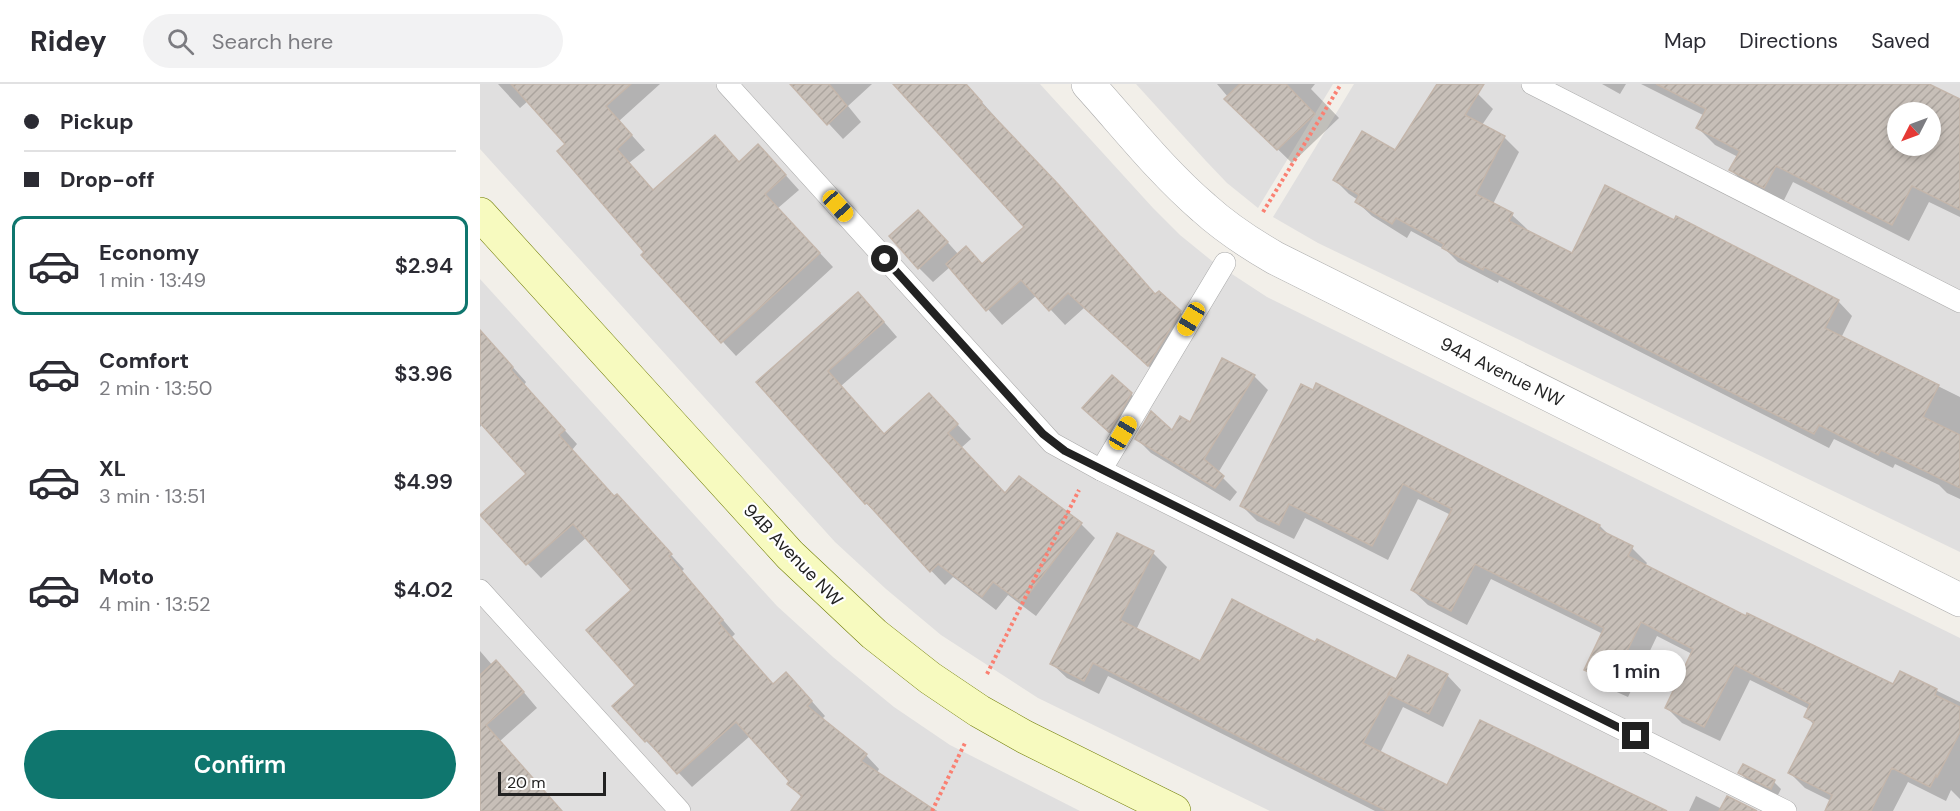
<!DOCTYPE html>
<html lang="en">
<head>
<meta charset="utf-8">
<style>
  :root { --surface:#fff; --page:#f2f2f3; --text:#2b2b33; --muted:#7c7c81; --line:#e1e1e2; --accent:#0f766e }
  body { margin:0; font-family:"DM Sans",sans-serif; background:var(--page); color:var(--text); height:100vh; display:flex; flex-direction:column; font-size:22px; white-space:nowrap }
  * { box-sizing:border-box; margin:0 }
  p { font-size:20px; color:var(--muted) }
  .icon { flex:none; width:33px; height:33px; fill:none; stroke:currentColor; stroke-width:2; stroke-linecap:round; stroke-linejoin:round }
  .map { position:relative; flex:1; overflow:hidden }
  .sheet { display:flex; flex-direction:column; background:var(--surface); width:480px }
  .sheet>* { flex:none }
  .banner { display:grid; align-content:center; height:132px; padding:0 24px; background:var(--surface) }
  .needle { width:39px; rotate:228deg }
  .controls { position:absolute; left:1407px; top:18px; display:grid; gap:12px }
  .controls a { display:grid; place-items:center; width:54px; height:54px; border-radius:50%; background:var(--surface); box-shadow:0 3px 9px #0003; font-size:30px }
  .scale { position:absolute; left:18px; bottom:15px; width:108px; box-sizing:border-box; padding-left:6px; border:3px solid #222; border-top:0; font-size:16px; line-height:21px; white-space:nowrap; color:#222; -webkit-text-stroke:4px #fff; paint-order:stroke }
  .end { position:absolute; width:27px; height:27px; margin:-14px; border:8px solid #222; background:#fff; box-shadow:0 0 0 3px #fff }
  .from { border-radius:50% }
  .bubble { position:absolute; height:42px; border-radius:21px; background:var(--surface); box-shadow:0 3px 9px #0003; font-size:20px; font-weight:600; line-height:42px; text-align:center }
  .car { position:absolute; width:18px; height:36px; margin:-18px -9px; border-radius:8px; box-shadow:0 0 4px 2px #0007; background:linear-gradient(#f5c518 24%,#345 0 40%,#f5c518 0 76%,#345 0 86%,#f5c518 0) }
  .banner b { display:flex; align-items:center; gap:21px; height:57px; font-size:22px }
  .banner b+b { border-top:2px solid var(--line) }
  .banner i { width:15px; height:15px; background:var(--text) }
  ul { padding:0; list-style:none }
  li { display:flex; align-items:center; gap:18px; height:99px; margin:0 12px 9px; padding:0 12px; border:3px solid transparent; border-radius:12px }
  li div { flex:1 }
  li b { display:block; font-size:22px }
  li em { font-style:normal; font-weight:600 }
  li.current { border-color:var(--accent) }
  li>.icon { width:54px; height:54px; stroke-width:1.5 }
  .action { display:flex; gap:12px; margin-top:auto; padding:12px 24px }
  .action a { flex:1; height:69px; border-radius:36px; background:var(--accent); color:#fff; font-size:24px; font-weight:600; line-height:69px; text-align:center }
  header { display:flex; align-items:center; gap:36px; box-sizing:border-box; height:84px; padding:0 30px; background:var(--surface); border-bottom:2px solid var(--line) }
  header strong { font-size:28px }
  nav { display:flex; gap:33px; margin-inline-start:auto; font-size:21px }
  .search { width:420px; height:54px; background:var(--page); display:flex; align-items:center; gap:15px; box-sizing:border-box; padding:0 21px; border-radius:33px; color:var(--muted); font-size:22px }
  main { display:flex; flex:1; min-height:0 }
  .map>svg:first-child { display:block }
  .residential { fill:#e0dfdf; fill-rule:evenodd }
  .shadow { fill:#0003; fill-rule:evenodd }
  .building { fill:url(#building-hatch); stroke:#c4b6ab; stroke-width:1.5; fill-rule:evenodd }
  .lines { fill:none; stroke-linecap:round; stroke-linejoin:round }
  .lane-casing { stroke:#a9a9a9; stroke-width:22 }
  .street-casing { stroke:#a9a9a9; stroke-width:34 }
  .secondary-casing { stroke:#707d05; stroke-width:34 }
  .path { stroke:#fa8072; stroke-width:4; stroke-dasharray:3 3; stroke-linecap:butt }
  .lane { stroke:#fff; stroke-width:21 }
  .street { stroke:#fff; stroke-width:33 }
  .secondary { stroke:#f7fabf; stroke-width:33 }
  .route { stroke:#222; stroke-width:8 }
  .labels { text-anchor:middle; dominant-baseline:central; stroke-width:4.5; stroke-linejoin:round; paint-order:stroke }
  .street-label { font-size:18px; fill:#222; stroke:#fff }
</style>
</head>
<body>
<header>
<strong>Ridey</strong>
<div class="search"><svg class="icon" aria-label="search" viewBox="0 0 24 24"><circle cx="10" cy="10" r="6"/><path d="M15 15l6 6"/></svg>Search here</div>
<nav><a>Map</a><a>Directions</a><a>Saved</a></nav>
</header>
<main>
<section class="sheet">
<div class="banner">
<b><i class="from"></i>Pickup</b>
<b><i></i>Drop-off</b>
</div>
<ul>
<li class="current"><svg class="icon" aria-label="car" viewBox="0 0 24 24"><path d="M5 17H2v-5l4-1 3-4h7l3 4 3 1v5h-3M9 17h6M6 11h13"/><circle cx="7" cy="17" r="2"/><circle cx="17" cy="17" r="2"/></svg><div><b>Economy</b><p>1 min · 13:49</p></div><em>$2.94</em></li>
<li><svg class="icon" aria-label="car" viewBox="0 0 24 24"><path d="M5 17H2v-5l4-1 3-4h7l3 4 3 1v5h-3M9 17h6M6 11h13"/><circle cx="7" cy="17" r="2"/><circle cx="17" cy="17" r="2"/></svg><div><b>Comfort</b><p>2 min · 13:50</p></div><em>$3.96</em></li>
<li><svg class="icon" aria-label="car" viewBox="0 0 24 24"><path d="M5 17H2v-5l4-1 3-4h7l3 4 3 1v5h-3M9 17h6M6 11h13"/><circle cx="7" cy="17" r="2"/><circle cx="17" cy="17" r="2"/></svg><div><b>XL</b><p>3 min · 13:51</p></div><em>$4.99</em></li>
<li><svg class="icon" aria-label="car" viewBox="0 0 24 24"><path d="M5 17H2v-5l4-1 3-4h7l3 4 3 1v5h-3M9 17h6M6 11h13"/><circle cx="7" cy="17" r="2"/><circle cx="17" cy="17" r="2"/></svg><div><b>Moto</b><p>4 min · 13:52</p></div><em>$4.02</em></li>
</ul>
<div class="action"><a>Confirm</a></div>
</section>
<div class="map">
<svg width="1480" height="727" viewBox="0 0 1480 727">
  <defs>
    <pattern id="building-hatch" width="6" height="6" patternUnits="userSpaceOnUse" patternTransform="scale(1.5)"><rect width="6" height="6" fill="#c7bfb8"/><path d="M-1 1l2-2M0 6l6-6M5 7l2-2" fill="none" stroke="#aba49e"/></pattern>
  </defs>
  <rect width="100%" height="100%" fill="#f2efe9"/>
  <g class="residential">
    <polygon points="0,0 560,0 673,124 700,151 732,177 787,213 1480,554 1480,727 790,727 558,614 461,551 406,505 355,458 0,65"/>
    <polygon points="656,0 853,0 778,124 747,99 726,77"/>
    <path d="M874 0H1480V468L838 159 793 133ZM1418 28H1450V62H1418Z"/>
    <polygon points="0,195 297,522 353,573 414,623 470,661 600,727 0,727"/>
  </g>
  <g class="shadow">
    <polygon points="18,0 180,0 139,37 165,66 149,79 174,107 259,79 292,76 319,106 298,124 353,183 256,272 163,171 166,168 87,60 48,17 40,24"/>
    <polygon points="312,0 392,0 368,22 381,38 363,55"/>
    <polygon points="415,0 486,0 516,34 515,35 676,212 679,209 716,243 684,296 604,224 585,241 557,211 522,241 470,183 453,198 439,184 411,152 453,142 479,171 486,164 503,181 546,143"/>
    <polygon points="737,0 835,0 831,5 859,34 812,79 746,15 748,13"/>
    <polygon points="959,0 982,0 998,10 1013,25 1002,41 1024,53 1039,68 1013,120 1032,131 1047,145 1046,147 1092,171 1358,217 1372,232 1361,254 1480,313 1480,415 1467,409 1459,401 1415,380 1413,384 1354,355 1349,364 1019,196 1018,199 978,178 966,166 931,147 927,154 892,132 877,118 878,116 869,110 855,96 915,68"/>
    <polygon points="1122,0 1146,0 1140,10"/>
    <path d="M1161 0H1439L1470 12 1480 17V133L1449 118 1429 157 1313 98 1302 120 1268 103 1251 86 1258 73 1235 61 1218 44 1225 32ZM1418 28H1450V62H1418Z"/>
    <polygon points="392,224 417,253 361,302 405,351 463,325 491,355 481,364 526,411 601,440 615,454 556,532 528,511 516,526 473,493 465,501 386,419 278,298"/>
    <polygon points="0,262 22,271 46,298 44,301 97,360 92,366 135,413 150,426 204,485 202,487 255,550 251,554 294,601 320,604 345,632 341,636 386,671 399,685 397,689 322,714 309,700 311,697 270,652 212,703 181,670 180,671 166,657 134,622 157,601 153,506 107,453 61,494 22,453 48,390 3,340 0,343"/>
    <polygon points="774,292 788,306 738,389 757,408 750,417 671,369 656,354 693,348 710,340"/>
    <polygon points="837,301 1120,442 1131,453 1152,464 1167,479 1165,482 1266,534 1414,602 1420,589 1480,618 1480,715 1471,706 1466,717 1428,698 1413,727 1347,727 1351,717 1325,704 1310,689 1334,641 1326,632 1329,625 1270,596 1240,657 1202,639 1187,624 1212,570 1177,552 1148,613 1121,601 1106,585 1123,550 1011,495 987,541 948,521 932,506 971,431 938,415 908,476 825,434 814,455 777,437 762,422"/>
    <polygon points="651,310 665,325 643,361 618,339"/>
    <polygon points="637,451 673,469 687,483 656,546 721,579 836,560 916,598 967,591 981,606 963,643 923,623 900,669 968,703 1182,727 895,727 628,592 619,610 587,594 572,580"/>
    <polygon points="0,567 13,582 31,593 57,624 20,657 0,726"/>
    <polygon points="1263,682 1294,698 1301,705 1298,711 1267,696 1260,689"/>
    <polygon points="1216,712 1242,725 1274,727 1209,727"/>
  </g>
  <g class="building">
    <polygon points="31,0 151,0 126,22 152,51 137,65 173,106 235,51 259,78 278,60 306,91 285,110 340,169 241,259 161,171 164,168 77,67 85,60"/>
    <polygon points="310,0 349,0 367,22 347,41"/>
    <polygon points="413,0 486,0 502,18 501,19 578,100 675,210 679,207 701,227 668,282 588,209 569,227 541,196 506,227 466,180 486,162 502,180 544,143"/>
    <polygon points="760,0 806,0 835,30 797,66 744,15"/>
    <polygon points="957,0 1004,0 985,31 1025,52 996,110 1033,129 1029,137 1092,169 1125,101 1194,136 1196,132 1359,216 1345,244 1459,301 1443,333 1480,351 1480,404 1401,366 1398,371 1339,341 1334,350 1004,183 1003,186 962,164 964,160 916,134 912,140 875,118 879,111 853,96 882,47 915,66"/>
    <path d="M1176 0H1449L1480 15V126L1432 102 1412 141 1296 82 1284 104 1249 86 1260 67 1216 44 1226 25ZM1418 28H1450V62H1418Z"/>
    <polygon points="438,126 468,158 438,185 409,152"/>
    <polygon points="378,208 404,238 348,287 404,350 449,309 478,340 468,349 525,409 539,392 602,439 542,519 513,498 502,513 458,480 450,488 387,419 385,420 276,298"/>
    <polygon points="0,246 33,283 31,286 85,346 79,351 134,412 137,410 192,470 189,472 243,536 239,539 293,600 306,588 332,617 327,622 387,670 381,677 456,727 311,727 322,712 307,700 309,697 256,638 197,690 167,656 165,658 132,622 155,601 106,546 151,506 93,440 46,481 0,431 46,390 0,339"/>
    <polygon points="742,274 775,291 724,375 744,392 735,404 655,355 671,327 692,346 700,332 710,338"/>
    <polygon points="632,291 652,309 629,348 602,324"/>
    <polygon points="836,299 1120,441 1118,445 1153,462 1148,472 1266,532 1267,529 1413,600 1420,587 1457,605 1455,611 1480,623 1480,648 1457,693 1456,691 1450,703 1412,684 1391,727 1345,727 1352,711 1308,689 1334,638 1324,633 1330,620 1255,581 1224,643 1185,624 1213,565 1161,538 1132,599 1104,586 1124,544 995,480 971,527 931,506 972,425 923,400 892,462 809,420 799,441 760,422 821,300 833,306"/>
    <polygon points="637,449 674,467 640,536 720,577 752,515 835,558 837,555 916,595 928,571 968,590 949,630 908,610 912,604 883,659 967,701 1000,636 1187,727 907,727 613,579 604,597 570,580"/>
    <polygon points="16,576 44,608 6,641 82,727 0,727 0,591"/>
    <polygon points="1263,680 1295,696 1291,705 1258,689"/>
    <polygon points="1247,712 1277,727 1239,727"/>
  </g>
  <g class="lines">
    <defs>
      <g id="lane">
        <polyline points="247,0 572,359 621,386 1306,727"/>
        <polyline points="1052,0 1480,218"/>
        <polyline points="621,386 745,179"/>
        <polyline points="0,506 200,727"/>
      </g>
      <path id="street" d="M608 0C646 42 681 87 724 124 746 144 769 159 795 174L1480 516"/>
      <polyline id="secondary" points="0,130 310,471 394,550 450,594 499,627 545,653 694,727"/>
    </defs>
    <use href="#lane" class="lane-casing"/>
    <use href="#street" class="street-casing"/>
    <use href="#secondary" class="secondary-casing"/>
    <g class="path">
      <polyline points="783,128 861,0"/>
      <polyline points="507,590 599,406"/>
      <polyline points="452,727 485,659"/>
    </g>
    <use href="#lane" class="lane"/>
    <use href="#street" class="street"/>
    <use href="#secondary" class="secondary"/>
  </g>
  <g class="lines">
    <polyline class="route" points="405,175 563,350 585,367 1156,652"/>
  </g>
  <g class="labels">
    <g class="street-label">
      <text transform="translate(1022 288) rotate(26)">94A Avenue NW</text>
      <text transform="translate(313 471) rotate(46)">94B Avenue NW</text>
    </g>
  </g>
</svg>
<div class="controls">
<a><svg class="needle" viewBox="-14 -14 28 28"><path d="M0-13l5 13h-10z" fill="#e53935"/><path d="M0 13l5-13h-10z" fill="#7c7c81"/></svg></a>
</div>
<div class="scale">20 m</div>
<i class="end from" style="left:405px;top:175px"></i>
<i class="end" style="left:1156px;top:652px"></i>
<div class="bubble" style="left:1107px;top:566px;width:99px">1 min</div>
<i class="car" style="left:358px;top:122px;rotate:138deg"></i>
<i class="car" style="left:711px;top:235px;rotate:211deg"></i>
<i class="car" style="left:643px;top:349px;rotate:31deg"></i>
</div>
</main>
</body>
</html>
